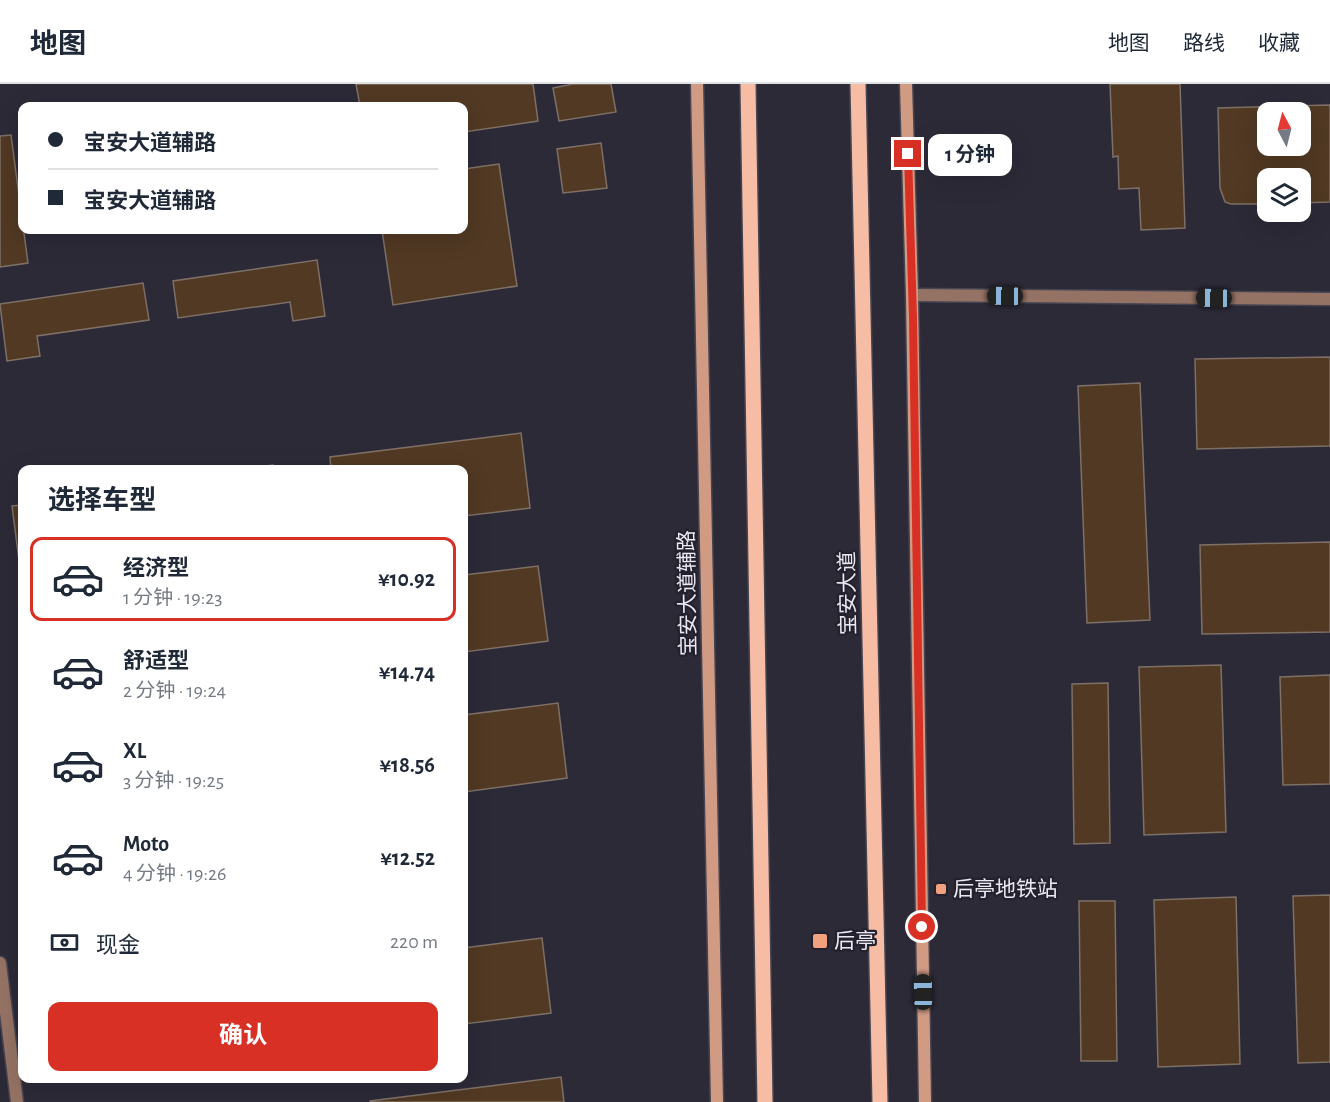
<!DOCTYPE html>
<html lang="zh">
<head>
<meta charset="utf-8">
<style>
  :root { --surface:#fff; --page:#f6f6f7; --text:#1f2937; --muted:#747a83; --line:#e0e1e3; --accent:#d93025 }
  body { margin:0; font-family:"Alegreya Sans","Noto Sans SC",sans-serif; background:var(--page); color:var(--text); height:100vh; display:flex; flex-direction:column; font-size:22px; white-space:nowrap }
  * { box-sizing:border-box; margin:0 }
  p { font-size:20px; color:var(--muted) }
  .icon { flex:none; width:33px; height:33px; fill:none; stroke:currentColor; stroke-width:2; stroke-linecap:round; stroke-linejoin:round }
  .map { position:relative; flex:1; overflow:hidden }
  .panel { position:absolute; left:18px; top:381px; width:450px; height:618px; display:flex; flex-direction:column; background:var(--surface); border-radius:12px; box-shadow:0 6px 24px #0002 }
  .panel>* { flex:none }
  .hud { position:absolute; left:18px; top:18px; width:450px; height:132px; border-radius:12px; box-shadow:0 6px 24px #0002; display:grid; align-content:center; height:132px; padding:0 30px; background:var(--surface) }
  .needle { width:39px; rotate:353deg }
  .buttons { position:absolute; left:1257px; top:18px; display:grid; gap:12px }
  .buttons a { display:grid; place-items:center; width:54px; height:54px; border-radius:12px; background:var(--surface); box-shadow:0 6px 24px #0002; font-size:30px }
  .end { position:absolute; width:27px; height:27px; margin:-14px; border:8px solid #d93025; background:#fff; box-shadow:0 0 0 3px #fff }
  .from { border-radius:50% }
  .bubble { position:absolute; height:42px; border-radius:12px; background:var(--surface); box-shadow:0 6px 24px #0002; font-size:20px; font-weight:700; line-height:42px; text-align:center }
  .car { position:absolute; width:18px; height:36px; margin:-18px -9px; border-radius:8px; box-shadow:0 0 4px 2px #0007; background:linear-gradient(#222 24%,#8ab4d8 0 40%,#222 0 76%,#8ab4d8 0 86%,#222 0) }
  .hud b { display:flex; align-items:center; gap:21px; height:57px; font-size:22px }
  .hud b+b { border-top:2px solid var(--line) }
  .hud i { width:15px; height:15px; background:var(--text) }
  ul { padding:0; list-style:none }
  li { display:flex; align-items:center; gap:18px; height:84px; margin:0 12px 9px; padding:0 18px; border:3px solid transparent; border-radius:12px }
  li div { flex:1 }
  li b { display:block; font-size:22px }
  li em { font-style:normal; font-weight:700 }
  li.active { border-color:var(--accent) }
  li>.icon { width:54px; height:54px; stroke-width:1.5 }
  h2 { padding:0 30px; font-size:27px; line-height:72px }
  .pay { display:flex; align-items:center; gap:15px; height:66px; padding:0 30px; font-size:22px }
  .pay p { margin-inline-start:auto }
  .cta { display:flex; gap:12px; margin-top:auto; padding:12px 30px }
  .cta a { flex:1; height:69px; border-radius:12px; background:var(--accent); color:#fff; font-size:24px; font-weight:700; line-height:69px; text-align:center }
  header { display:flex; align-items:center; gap:36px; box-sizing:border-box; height:84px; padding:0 30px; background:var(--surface); border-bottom:2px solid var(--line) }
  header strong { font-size:28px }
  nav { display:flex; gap:33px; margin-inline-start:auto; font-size:21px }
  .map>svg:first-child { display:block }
  .building { fill:#513923; stroke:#7e7066; stroke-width:1.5; fill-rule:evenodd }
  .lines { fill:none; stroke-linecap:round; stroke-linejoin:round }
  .minor-casing { stroke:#474552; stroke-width:15 }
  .tertiary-casing { stroke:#474552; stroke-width:15 }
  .secondary-casing { stroke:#474552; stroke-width:15 }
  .primary-casing { stroke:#474552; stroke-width:18 }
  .minor { stroke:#957364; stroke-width:12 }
  .tertiary { stroke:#957364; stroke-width:12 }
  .secondary { stroke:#d19b83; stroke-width:12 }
  .primary { stroke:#f6bda4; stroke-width:15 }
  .route { stroke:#d93025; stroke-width:8 }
  .poi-dot { fill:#f1a17d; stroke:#23212d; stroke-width:2 }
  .labels { text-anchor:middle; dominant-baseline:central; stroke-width:4.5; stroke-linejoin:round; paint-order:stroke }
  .street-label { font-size:21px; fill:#eae9f1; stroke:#23212d }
  .poi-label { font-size:21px; fill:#eae9f1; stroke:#23212d; text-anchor:start }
</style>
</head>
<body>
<header>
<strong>地图</strong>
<nav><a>地图</a><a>路线</a><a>收藏</a></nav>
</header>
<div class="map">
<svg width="1330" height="1018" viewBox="0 0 1330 1018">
  <rect width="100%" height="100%" fill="#2d2a38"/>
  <g class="building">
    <polygon points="356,0 533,0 538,37 464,48 464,22 360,22"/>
    <polygon points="573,0 611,0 616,28 559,37 553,4"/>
    <polygon points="1110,0 1180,0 1185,144 1141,146 1139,104 1119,105 1118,72 1113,73"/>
    <path d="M1330 21V118L1300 119V94H1268V120H1231L1225 118 1220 104 1218 24ZM1268 28H1300V62H1268Z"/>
    <polygon points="11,51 28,179 0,183 0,52"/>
    <polygon points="601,59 607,104 563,109 557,65"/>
    <polygon points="499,80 517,202 393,221 382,146 464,146 464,85"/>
    <polygon points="317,176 325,232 293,237 290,218 178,234 173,197"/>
    <polygon points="143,199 149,236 37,252 40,272 7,277 0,220"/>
    <polygon points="1330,273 1330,362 1197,365 1195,275"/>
    <polygon points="1140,299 1150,536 1087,539 1078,302"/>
    <polygon points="521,349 530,424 464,432 464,386 331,386 330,373"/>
    <polygon points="273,381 274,386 234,386"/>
    <polygon points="22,421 22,500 12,422"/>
    <polygon points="1330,458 1330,548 1202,550 1200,461"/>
    <polygon points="538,482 548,557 464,568 464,491"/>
    <polygon points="1221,581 1226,748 1144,751 1139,583"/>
    <polygon points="1330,591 1330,700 1283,701 1280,593"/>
    <polygon points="1108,599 1110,759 1074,760 1072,600"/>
    <polygon points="558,619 567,694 464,708 464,631"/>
    <polygon points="1330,811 1330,978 1298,979 1293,812"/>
    <polygon points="1236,813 1240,980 1158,983 1154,816"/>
    <polygon points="1079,817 1115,817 1117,977 1081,977"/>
    <polygon points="542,854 551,929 464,940 464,864"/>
    <polygon points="561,993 564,1018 370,1018 370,1017"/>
  </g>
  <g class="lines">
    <defs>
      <polyline id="minor" points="912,211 1330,215"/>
      <polyline id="tertiary" points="0,879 17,1018"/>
      <g id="secondary">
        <polyline points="697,0 717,1018"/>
        <polyline points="906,0 912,211 925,1018"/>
      </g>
      <g id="primary">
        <polyline points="748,0 765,1018"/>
        <polyline points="858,0 880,1018"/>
      </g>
    </defs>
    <use href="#minor" class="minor-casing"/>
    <use href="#tertiary" class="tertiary-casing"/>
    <use href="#secondary" class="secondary-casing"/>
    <use href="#primary" class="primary-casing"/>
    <use href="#minor" class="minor"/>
    <use href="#tertiary" class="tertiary"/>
    <use href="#secondary" class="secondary"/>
    <use href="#primary" class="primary"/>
  </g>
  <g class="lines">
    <polyline class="route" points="908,70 913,234 922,843"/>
  </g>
  <g class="poi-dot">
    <rect x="935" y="799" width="12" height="12" rx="3"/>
    <rect x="812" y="849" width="16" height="16" rx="3"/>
  </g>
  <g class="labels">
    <g class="street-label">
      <text transform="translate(688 509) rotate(-91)">宝安大道辅路</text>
      <text transform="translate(848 509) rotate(-91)">宝安大道</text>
    </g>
    <g class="poi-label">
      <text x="953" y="805">后亭地铁站</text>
      <text x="834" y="857">后亭</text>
    </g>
  </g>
</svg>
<div class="buttons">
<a><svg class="needle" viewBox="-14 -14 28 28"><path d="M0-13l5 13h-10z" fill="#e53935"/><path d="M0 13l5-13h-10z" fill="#747a83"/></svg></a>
<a><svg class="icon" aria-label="layers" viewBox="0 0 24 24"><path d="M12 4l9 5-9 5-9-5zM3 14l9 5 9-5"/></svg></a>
</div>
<i class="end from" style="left:922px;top:843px"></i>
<i class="end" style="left:908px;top:70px"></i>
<div class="bubble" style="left:928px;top:50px;width:84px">1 分钟</div>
<i class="car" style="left:1005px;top:212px;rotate:271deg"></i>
<i class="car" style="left:1214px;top:214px;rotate:271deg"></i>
<i class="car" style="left:923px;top:908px;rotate:359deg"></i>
<div class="hud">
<b><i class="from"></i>宝安大道辅路</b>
<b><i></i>宝安大道辅路</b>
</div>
<section class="panel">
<h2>选择车型</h2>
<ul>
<li class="active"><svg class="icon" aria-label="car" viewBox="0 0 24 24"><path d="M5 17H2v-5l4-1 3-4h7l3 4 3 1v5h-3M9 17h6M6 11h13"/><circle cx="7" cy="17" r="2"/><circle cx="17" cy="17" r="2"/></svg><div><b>经济型</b><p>1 分钟 · 19:23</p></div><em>¥10.92</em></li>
<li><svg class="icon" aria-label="car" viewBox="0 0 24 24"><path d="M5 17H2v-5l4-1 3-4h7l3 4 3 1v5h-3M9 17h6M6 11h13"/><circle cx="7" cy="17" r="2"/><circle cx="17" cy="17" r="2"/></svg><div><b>舒适型</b><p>2 分钟 · 19:24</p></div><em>¥14.74</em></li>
<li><svg class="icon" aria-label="car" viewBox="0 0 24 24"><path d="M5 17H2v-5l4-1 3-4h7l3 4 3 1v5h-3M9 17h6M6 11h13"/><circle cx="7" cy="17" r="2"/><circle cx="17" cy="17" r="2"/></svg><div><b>XL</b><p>3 分钟 · 19:25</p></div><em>¥18.56</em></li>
<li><svg class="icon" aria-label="car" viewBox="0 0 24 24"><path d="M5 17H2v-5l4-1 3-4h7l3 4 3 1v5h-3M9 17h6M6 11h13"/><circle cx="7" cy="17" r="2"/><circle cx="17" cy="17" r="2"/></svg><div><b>Moto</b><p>4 分钟 · 19:26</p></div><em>¥12.52</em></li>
</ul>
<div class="pay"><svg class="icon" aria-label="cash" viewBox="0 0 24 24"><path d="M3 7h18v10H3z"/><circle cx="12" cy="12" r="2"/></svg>现金<p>220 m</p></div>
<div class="cta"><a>确认</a></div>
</section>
</div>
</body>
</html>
